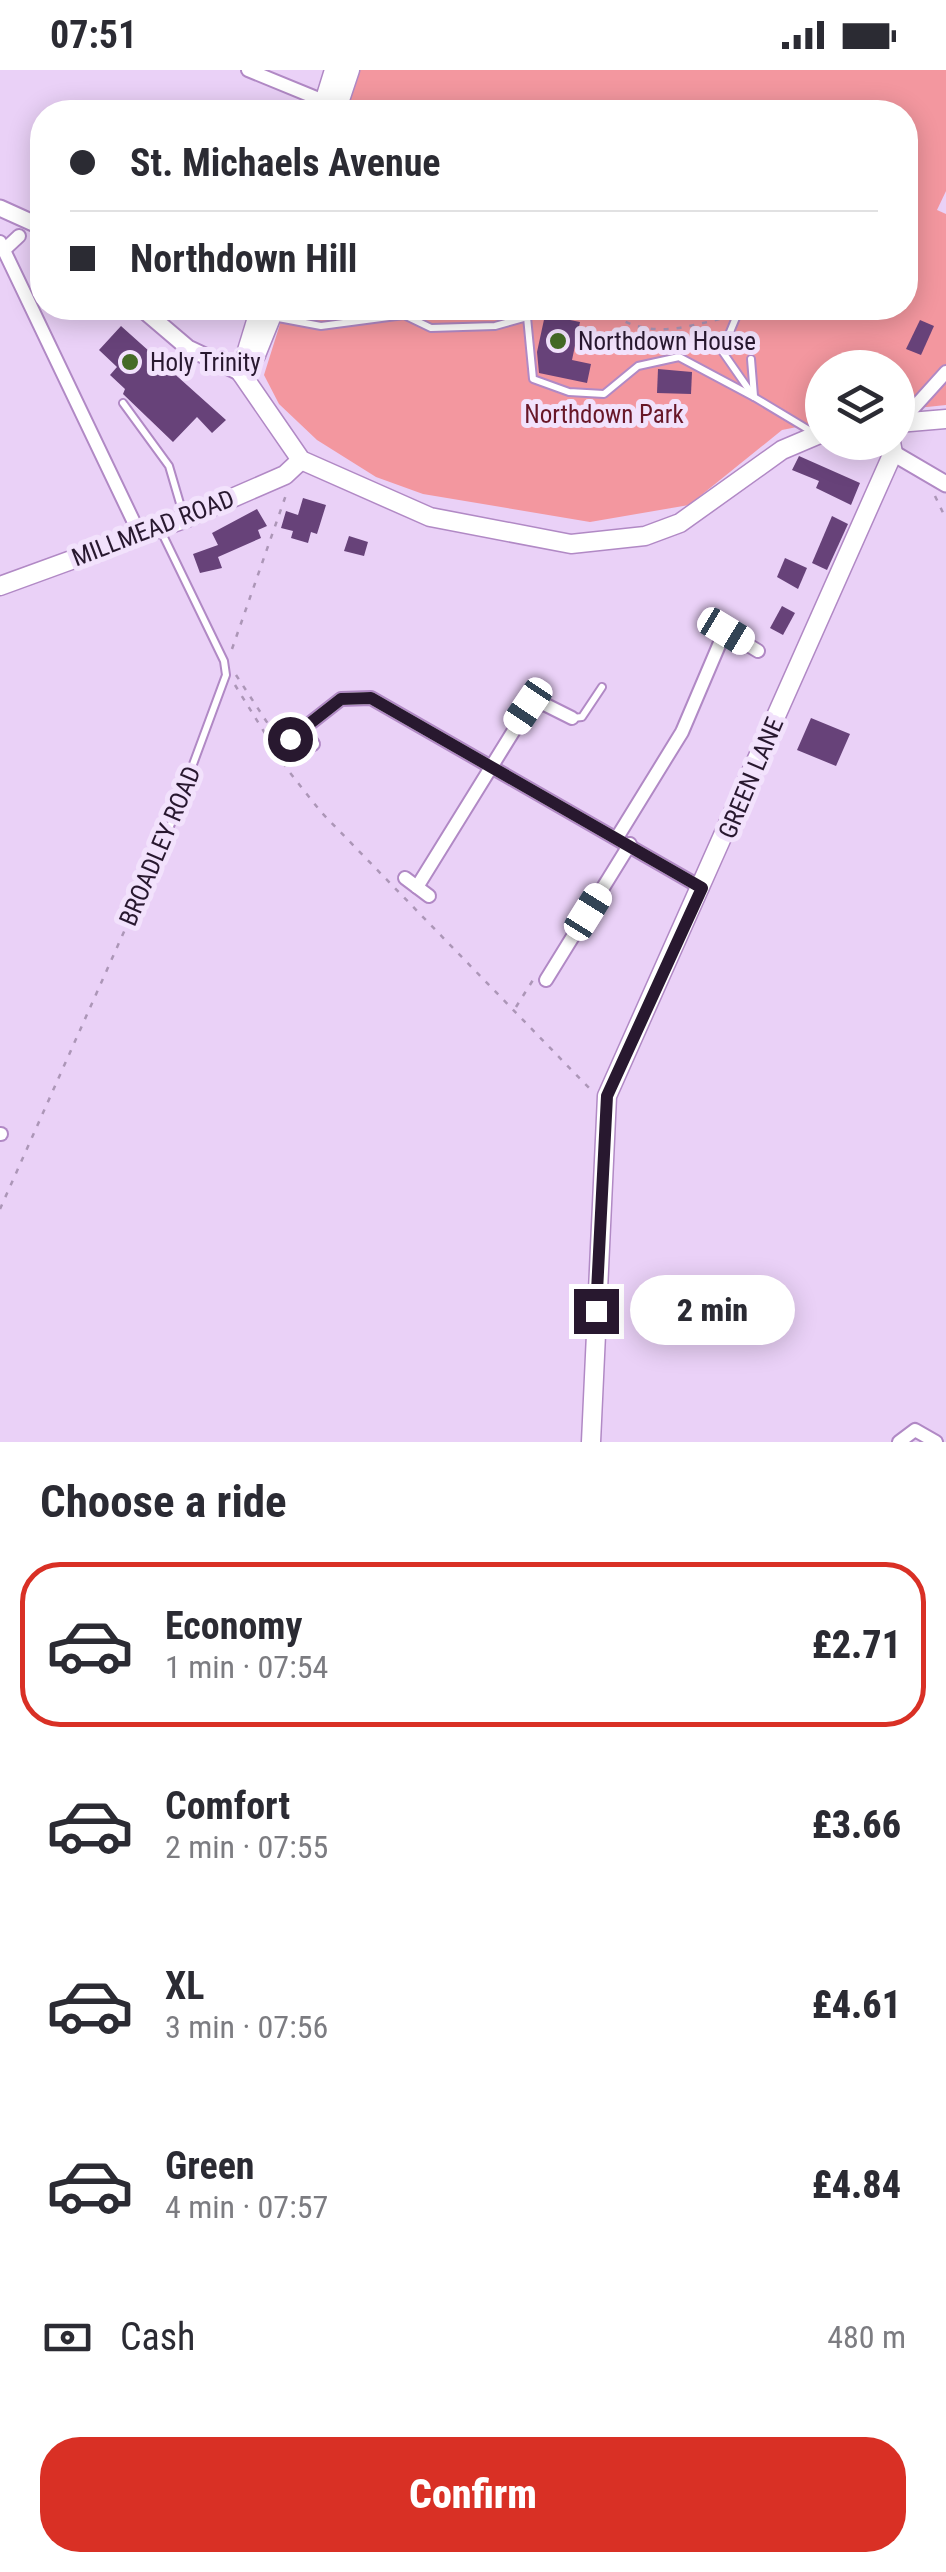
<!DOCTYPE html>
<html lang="en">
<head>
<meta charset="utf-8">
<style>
  :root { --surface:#fff; --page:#f2f2f3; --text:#2b2b33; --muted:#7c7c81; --line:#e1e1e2; --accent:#d93025 }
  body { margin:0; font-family:"Roboto Condensed",sans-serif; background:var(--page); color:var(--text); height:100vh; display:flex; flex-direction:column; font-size:38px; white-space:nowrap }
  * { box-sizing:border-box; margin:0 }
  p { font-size:32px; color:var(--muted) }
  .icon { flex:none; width:55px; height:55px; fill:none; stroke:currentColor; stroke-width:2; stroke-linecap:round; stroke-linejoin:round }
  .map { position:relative; height:1372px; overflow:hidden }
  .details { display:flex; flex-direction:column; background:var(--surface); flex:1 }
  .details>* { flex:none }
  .top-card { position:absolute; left:30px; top:30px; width:888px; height:220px; border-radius:40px; box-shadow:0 5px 25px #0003; display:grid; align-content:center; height:220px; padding:0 40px; background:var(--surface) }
  .buttons { position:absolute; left:805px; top:280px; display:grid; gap:20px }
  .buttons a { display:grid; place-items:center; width:110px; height:110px; border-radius:50%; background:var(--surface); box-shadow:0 5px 25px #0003; font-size:50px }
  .end { position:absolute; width:45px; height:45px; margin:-22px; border:12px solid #28182f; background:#fff; box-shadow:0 0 0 5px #fff }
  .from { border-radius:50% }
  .bubble { position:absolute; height:70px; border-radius:35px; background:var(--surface); box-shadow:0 5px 25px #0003; font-size:32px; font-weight:800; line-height:70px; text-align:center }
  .car { position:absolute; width:30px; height:60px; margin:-30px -15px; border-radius:12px; box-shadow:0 0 8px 2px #0007; background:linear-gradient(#fff 24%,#345 0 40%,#fff 0 76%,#345 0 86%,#fff 0) }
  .top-card b { display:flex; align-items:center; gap:35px; height:95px; font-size:38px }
  .top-card b+b { border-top:2px solid var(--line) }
  .top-card i { width:25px; height:25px; background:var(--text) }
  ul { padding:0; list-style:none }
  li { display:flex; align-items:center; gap:30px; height:165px; margin:0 20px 15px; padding:0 20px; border:5px solid transparent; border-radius:40px }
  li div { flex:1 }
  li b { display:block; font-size:38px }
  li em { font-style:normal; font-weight:800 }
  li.selected { border-color:var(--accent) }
  li>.icon { width:90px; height:90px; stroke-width:1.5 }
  h2 { padding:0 40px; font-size:45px; line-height:120px }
  .pay { display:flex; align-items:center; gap:25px; height:110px; padding:0 40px; font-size:38px }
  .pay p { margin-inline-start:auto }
  .button { display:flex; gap:20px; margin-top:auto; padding:20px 40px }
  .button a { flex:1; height:115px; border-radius:40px; background:var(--accent); color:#fff; font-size:40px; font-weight:800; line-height:115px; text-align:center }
  .status { display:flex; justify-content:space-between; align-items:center; height:70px; padding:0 50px; background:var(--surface); direction:ltr }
  .status svg { height:28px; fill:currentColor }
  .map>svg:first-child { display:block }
  .green { fill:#f3979f }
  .building { fill:#674279 }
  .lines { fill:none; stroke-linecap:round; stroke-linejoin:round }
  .service-casing { stroke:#b189c5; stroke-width:10 }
  .minor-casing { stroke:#b189c5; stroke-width:16 }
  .tertiary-casing { stroke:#b189c5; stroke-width:19 }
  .secondary-casing { stroke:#b189c5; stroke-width:21 }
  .path { stroke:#ac96b7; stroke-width:2.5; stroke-dasharray:5 8; stroke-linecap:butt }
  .service { stroke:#fff; stroke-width:6 }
  .minor { stroke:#fff; stroke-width:12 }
  .tertiary { stroke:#fff; stroke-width:15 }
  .secondary { stroke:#fff; stroke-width:18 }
  .route { stroke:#28182f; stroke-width:12 }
  .poi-dot { fill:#446b26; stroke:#f2e2fc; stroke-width:4 }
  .labels { text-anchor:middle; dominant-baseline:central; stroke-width:10; stroke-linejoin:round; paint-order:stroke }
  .poi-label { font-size:25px; fill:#28182f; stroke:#f2e2fc; text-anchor:start }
  .park-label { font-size:25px; fill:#681728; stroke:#f2e2fc }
  .street-label { font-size:25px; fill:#28182f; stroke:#f2e2fc }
</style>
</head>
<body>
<div class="status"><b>07:51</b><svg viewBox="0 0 49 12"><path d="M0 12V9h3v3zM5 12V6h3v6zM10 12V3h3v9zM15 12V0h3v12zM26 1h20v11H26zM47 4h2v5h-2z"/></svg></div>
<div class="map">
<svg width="946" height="1372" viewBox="0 0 946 1372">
  <rect width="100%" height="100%" fill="#ead1f7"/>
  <polygon class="green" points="358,0 946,0 946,121 937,140 946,144 946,335 898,340 898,298 822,298 822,352 782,360 689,435 590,452 423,424 376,407 317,370 279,334 264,305 285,238 905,238 905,42 345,42"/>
  <g class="building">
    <polygon points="545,245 580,252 572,290 591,294 587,313 539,303 537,282"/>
    <polygon points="920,250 934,256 921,285 906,279"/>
    <polygon points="121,256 226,350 212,363 197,347 173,372 123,324 125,319 110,305 117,297 99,280"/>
    <polygon points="658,299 692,302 691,324 657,323"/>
    <polygon points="799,386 860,413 851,435 816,418 819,411 792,400"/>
    <polygon points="303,428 326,435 317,464 311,462 308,473 291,468 293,461 281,458 286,441 298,445"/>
    <polygon points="257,439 267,456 258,460 261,468 218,487 222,498 200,503 193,484 218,475 212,463"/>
    <polygon points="832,446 848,454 827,500 812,493"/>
    <polygon points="349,466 368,472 364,486 344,481"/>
    <polygon points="785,488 807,498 798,519 777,507"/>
    <polygon points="782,536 795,543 783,565 770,558"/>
    <polygon points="811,648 850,664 836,696 797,680"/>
  </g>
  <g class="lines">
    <defs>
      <g id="service">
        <polyline points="579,238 581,238"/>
        <polyline points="740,238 722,281 754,327 814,363"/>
        <polyline points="273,247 321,256 404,245 431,258 495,256 527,247 533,309 569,322 604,324 638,296 679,287 754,327"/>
        <polyline points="527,247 534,238"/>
        <polyline points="751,289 754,326"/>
        <polyline points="123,333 169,396 184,447"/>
        <polyline points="160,459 224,591 226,605 165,770"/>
        <polyline points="573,648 582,647 602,617"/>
      </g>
      <g id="minor">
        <polyline points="248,0 331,34"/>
        <polyline points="0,172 140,465"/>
        <polyline points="4,180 19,166"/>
        <polyline points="900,353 946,302"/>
        <polyline points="712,553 758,581"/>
        <polyline points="302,659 313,674"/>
        <polyline points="290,669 341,629 371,628 702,818"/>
        <polyline points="618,766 682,662 725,561"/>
        <polyline points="405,808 429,826"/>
        <polyline points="417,817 529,636 544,634 572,648"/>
        <polyline points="546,910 630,774"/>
        <polyline points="0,1064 1,1064"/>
        <polyline points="899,1372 915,1360 936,1372"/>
      </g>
      <g id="tertiary">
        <polyline points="0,138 42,157"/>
        <polyline points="141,238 188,278 241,303"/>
        <polyline points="893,383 946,414"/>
      </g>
      <g id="secondary">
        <polyline points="321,42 334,0"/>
        <polyline points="336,42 350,0"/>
        <polyline points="245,287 260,238"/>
        <polyline points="241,303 301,390 430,447 571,474 645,466 680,453 782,380 822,363"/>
        <polyline points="241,303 256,285 275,238"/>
        <polyline points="898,353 946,349"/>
        <polyline points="0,516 184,449 285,405 301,390"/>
        <polyline points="591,1372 607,1026 893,383 891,372"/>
      </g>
    </defs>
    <use href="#service" class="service-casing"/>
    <use href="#minor" class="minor-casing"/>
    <use href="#tertiary" class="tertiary-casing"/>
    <use href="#secondary" class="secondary-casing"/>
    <g class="path">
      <path d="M590 245 604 248 611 244C650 269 682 258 724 248"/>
      <polyline points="935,426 946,449"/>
      <polyline points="232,579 287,422"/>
      <polyline points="236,605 278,669"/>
      <polyline points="235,615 287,699 321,742 591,1020"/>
      <polyline points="284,680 294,693 289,697"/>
      <polyline points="516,937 533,910"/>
      <polyline points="0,1139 161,779"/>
    </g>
    <use href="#service" class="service"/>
    <use href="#minor" class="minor"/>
    <use href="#tertiary" class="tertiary"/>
    <use href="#secondary" class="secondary"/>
  </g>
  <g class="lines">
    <polyline class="route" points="290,669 341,629 371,628 702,818 607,1026 596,1241"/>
  </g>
  <g class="poi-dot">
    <circle cx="558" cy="271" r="10"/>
    <circle cx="130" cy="292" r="10"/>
  </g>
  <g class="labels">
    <g class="poi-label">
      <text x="578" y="271">Northdown House</text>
      <text x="150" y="292">Holy Trinity</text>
    </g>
    <g class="park-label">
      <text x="604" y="344">Northdown Park</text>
    </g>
    <g class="street-label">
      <text transform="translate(153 458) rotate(-21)">MILLMEAD ROAD</text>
      <text transform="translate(751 708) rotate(-67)">GREEN LANE</text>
      <text transform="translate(160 776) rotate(-67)">BROADLEY ROAD</text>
    </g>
  </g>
</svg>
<div class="buttons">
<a><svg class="icon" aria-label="layers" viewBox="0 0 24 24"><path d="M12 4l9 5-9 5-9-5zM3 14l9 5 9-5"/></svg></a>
</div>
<i class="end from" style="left:290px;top:669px"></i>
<i class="end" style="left:596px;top:1241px"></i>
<div class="bubble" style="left:630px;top:1205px;width:165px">2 min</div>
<i class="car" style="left:726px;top:561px;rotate:121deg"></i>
<i class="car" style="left:528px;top:636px;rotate:214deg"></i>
<i class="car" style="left:588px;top:842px;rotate:32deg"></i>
<div class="top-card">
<b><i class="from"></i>St. Michaels Avenue</b>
<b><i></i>Northdown Hill</b>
</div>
</div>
<section class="details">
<h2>Choose a ride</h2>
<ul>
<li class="selected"><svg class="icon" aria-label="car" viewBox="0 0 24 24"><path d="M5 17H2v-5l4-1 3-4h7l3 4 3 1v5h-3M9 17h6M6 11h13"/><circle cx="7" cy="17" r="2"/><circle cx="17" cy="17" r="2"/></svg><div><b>Economy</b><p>1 min · 07:54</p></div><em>£2.71</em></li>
<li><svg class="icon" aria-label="car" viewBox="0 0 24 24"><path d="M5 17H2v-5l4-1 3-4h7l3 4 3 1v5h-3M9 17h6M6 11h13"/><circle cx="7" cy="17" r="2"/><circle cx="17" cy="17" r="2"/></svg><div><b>Comfort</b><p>2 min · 07:55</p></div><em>£3.66</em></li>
<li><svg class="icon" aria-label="car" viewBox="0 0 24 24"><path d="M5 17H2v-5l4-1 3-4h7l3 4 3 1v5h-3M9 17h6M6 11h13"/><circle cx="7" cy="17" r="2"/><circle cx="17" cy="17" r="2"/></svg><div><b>XL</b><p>3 min · 07:56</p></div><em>£4.61</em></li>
<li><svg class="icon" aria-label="car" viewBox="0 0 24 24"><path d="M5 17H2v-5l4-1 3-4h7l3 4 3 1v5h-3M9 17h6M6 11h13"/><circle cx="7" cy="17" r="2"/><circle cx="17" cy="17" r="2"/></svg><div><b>Green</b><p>4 min · 07:57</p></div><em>£4.84</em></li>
</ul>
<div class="pay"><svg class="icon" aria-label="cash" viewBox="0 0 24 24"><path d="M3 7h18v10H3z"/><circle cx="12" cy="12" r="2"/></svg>Cash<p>480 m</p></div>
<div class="button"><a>Confirm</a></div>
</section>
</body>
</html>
